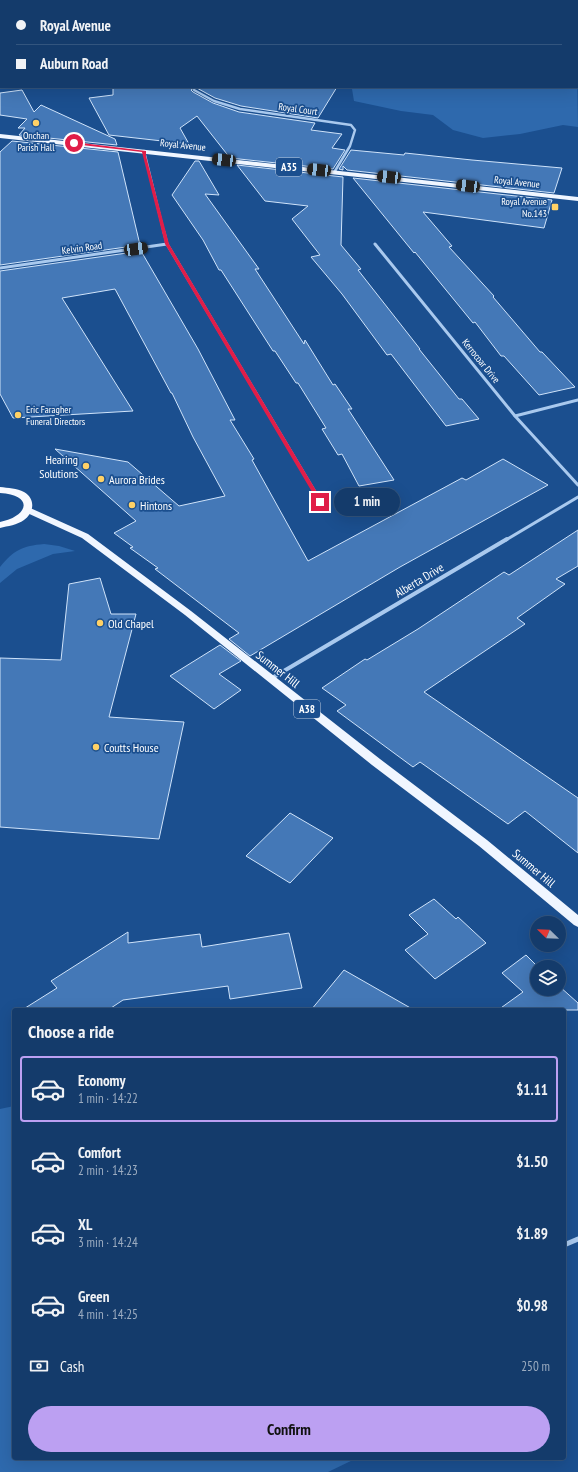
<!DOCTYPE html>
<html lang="en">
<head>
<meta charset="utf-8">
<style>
  :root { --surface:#143b6b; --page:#214673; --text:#f1f3f6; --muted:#9dadc1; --line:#33557e; --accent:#bca0f2 }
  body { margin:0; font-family:"PT Sans Narrow",sans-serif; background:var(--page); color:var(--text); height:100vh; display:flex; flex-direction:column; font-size:15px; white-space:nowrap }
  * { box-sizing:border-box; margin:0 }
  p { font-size:13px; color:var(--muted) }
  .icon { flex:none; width:22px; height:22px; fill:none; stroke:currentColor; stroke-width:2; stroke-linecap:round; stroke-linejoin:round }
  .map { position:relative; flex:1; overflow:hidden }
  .sheet { position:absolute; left:12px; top:1008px; width:554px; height:452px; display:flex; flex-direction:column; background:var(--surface); border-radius:4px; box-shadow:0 4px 16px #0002,0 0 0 1px var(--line) }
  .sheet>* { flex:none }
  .guide { position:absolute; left:0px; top:0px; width:578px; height:88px; box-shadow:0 4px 16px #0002,0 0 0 1px var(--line); display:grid; align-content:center; height:88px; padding:0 16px; background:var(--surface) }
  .needle { width:26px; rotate:293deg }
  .tools { position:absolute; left:530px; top:916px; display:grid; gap:8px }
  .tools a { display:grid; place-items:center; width:36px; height:36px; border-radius:50%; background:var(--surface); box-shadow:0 4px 16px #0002,0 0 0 1px var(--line); font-size:20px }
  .end { position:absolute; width:18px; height:18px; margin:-9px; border:5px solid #e11d48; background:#fff; box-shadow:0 0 0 2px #fff }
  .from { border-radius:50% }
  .bubble { position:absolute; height:28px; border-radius:14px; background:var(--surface); box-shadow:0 4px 16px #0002,0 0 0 1px var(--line); font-size:13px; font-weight:700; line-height:28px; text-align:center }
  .car { position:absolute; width:12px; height:24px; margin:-12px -6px; border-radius:5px; box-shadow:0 0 3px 1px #0007; background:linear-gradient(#222 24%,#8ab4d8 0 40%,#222 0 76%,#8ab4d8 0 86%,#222 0) }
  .guide b { display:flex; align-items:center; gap:14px; height:38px; font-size:15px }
  .guide b+b { border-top:1px solid var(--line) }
  .guide i { width:10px; height:10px; background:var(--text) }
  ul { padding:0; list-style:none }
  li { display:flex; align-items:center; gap:12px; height:66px; margin:0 8px 6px; padding:0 8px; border:2px solid transparent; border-radius:4px }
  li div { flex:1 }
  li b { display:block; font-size:15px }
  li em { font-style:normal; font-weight:700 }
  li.on { border-color:var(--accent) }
  li>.icon { width:36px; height:36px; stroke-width:1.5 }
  h2 { padding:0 16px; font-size:18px; line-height:48px }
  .pay { display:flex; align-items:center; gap:10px; height:44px; padding:0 16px; font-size:15px }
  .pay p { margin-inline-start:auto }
  .primary-button { display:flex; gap:8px; margin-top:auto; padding:8px 16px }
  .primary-button a { flex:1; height:46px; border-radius:24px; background:var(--accent); color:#111; font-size:16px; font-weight:700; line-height:46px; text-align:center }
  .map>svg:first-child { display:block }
  .green { fill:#2e69ad }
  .building { fill:#4478b7; stroke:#cfe3fa }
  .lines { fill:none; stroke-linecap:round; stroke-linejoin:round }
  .minor-far3 { stroke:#a9c9ee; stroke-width:2.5 }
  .minor-far2 { stroke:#a9c9ee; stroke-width:3 }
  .minor-far1 { stroke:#a9c9ee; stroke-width:4 }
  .minor { stroke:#a9c9ee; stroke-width:5 }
  .secondary { fill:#d6e6fa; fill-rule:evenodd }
  .primary { fill:#f0f6ff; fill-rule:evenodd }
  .trunk { fill:#f8faff; fill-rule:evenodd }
  .route { fill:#e11d48 }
  .poi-dot { fill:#ffd166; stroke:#1b4f8f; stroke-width:1.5 }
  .labels { text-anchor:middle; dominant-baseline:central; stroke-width:3.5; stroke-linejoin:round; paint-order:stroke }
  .far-street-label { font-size:10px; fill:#fff; stroke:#1b4f8f }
  .far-poi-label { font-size:10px; fill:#fff; stroke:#1b4f8f }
  .shield { fill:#1b4f8f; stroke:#bbcadd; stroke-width:1 }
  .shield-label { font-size:11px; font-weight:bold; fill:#fff }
  .poi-label { font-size:12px; fill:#fff; stroke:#1b4f8f; text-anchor:start }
  .street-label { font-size:12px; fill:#fff; stroke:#1b4f8f }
</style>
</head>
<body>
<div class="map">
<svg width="578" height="1472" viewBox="0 0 578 1472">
  <rect width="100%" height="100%" fill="#1b4f8f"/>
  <g class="green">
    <polygon points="176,0 351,0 351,1 175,1"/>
    <polygon points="577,70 578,127 563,125 520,134 483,138 453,130 433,115 401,111 354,101 352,89 349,87 577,87"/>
    <path d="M44 544 59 546 75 551 53 554 17 569 0 583V567C14 550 22 546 44 544Z"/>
    <polygon points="14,1106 14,1458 357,1458 328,1472 0,1472 0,1109"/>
  </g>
  <g class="building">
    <polygon points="113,87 337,87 318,118 241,106 215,98 195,87 191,90 193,92 213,103 239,112 315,123 311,130 342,134 332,148 345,150 333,169 230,158 197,116 180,128 189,144 109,135 89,98 113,95"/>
    <polygon points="22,90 34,112 41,105 115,139 117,145 19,135 25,128 18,128 27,119 0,115 0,93"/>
    <polygon points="12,141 118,152 140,245 0,265 0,152"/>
    <polygon points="351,150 404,155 405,153 472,160 562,168 554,193 347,170 343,166 343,170 339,169"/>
    <polygon points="195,161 199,161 219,195 205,194 259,269 255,269 304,344 305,340 333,385 335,384 352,409 348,409 394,480 359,486 342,454 338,455 322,429 326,428 298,383 296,383 275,351 273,351 221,270 219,270 203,240 172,195"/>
    <polygon points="237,165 343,177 341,245 361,269 358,270 420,349 419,349 459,399 462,399 479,419 446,426 391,354 387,355 342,294 311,257 320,255 292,219 308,206 265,201"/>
    <polygon points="353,178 552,200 544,228 423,212 452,246 449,247 494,296 493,297 540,352 542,352 575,387 539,395 504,356 501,356 475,322 473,323 415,252 414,253"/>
    <polygon points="141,251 198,349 235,420 230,420 254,459 252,460 308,561 462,478 466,480 503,459 548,485 400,567 250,656 229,639 239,633 155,569 158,568 130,548 133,547 114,533 136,521 55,449 128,462 179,506 225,496 193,437 172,393 171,393 115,289 62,298 133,411 13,418 0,394 0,271"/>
    <polygon points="578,530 578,566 556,579 565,584 517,618 525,624 424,692 578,798 578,853 525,811 508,824 420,762 413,767 337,711 346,705 322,688 365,659 367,660 418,629 504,572 509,575"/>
    <polygon points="100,578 111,614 136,614 109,717 184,722 159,839 0,827 0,658 61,660 69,584"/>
    <polygon points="220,645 241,661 219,674 241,690 214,709 170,676"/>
    <polygon points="290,813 333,838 290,883 246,856"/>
    <polygon points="434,899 456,919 458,917 486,943 435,979 405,950 428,934 409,915"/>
    <polygon points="128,932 128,943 200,934 202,947 289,933 302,988 230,999 228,986 123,1000 108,1010 22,1010 57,988 51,981"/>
    <polygon points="526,955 538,967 537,967 537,989 559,989 559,986 578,1003 578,1010 498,1010 523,992 502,973"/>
    <polygon points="344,970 414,1010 311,1010"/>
  </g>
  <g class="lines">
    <g class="minor-far3">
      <polyline points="194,90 214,101 240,109 351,125 355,130 350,146 335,171"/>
      <polyline points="144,151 164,233"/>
    </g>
    <g class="minor-far2">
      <polyline points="164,232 167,244 321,502"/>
      <polyline points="375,244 515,416 578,485"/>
      <polyline points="0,268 167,244"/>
      <polyline points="515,416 578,400"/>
      <polyline points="506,540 578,497"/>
    </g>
    <polyline class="minor-far1" points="272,678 507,539"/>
    <polyline class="minor" points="564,1245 578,1239"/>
    <rect class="secondary" x="0" y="72" width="1" height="2"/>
    <g class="primary">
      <polygon points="0,134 578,197 578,201 0,138"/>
      <polygon points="28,507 88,534 191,611 380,759 487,840 578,915 578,927 574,925 479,846 372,765 185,615 82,538 25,512 24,510 25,508"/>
    </g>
    <path class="trunk" d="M0 487C8 488 17 488 24 492 36 499 34 513 24 520 17 525 8 526 0 528V522C29 516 34 495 0 493Z"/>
  </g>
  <polygon class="route" points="74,142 146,151 146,156 169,244 323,502 322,503 318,502 165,244 142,152 73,144"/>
  <g class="poi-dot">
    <circle cx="36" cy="123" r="4"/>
    <rect x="551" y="203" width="8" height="8" rx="2"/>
    <circle cx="18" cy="415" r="4"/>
    <circle cx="86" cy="466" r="4"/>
    <circle cx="101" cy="479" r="4"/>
    <circle cx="132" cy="505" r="4"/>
    <circle cx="100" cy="623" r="4"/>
    <circle cx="96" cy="747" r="4"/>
  </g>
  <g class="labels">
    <g class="far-street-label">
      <text transform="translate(298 109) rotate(8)">Royal Court</text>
      <text transform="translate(183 145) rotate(6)">Royal Avenue</text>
      <text transform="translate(517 182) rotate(6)">Royal Avenue</text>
      <text transform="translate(82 248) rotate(-8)">Kelvin Road</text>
      <text transform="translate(481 361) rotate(51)">Kerrocoar Drive</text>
    </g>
    <g class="far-poi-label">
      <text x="36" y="135">Onchan<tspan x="36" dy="12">Parish Hall</tspan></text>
      <text x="547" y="201" text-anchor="end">Royal Avenue<tspan x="547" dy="12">No.143</tspan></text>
      <text x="26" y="409" text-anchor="start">Eric Faragher<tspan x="26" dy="12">Funeral Directors</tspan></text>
    </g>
    <g class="shield">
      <rect x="276" y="158" width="26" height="18" rx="3"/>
      <rect x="294" y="700" width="26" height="18" rx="3"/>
    </g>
    <g class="shield-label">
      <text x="289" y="167">A35</text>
      <text x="307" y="709">A38</text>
    </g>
    <g class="poi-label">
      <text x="78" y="459" text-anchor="end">Hearing<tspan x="78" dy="14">Solutions</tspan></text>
      <text x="109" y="479">Aurora Brides</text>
      <text x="140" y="505">Hintons</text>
      <text x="108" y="623">Old Chapel</text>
      <text x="104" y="747">Coutts House</text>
    </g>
    <g class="street-label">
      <text transform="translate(419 580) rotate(-31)">Alberta Drive</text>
      <text transform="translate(278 669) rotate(38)">Summer Hill</text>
      <text transform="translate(534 868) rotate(40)">Summer Hill</text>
    </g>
  </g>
</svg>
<div class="tools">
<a><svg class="needle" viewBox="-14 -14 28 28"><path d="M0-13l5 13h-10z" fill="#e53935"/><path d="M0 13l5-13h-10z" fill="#9dadc1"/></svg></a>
<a><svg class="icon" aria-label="layers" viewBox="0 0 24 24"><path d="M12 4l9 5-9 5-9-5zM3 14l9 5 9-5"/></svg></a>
</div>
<i class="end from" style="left:74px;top:143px"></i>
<i class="end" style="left:320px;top:502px"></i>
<div class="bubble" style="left:334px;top:488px;width:66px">1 min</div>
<i class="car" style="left:224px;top:160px;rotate:276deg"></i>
<i class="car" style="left:319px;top:170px;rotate:276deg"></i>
<i class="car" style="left:389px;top:177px;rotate:276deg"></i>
<i class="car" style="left:468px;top:186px;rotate:277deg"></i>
<i class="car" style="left:136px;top:249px;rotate:82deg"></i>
<div class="guide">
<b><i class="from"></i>Royal Avenue</b>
<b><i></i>Auburn Road</b>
</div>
<section class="sheet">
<h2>Choose a ride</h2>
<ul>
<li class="on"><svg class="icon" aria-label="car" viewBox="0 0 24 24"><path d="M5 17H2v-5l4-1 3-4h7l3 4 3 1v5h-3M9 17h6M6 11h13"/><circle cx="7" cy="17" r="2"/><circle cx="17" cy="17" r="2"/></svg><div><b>Economy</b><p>1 min · 14:22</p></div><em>$1.11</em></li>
<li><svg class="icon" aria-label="car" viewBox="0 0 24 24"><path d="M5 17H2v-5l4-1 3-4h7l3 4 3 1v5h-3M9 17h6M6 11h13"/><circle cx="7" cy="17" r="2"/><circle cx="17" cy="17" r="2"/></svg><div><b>Comfort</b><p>2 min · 14:23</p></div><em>$1.50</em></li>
<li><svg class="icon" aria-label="car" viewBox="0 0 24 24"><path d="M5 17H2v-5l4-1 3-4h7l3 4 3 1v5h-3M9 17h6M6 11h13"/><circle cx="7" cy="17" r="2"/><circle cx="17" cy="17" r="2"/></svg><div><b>XL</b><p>3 min · 14:24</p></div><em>$1.89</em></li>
<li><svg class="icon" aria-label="car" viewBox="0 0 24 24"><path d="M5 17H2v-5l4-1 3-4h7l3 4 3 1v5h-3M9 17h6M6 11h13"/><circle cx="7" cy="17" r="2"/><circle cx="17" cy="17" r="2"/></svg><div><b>Green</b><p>4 min · 14:25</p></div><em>$0.98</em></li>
</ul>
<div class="pay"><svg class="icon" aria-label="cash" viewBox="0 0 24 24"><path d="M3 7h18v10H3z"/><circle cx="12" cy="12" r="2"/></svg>Cash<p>250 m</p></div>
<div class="primary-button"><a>Confirm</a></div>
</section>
</div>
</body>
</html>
